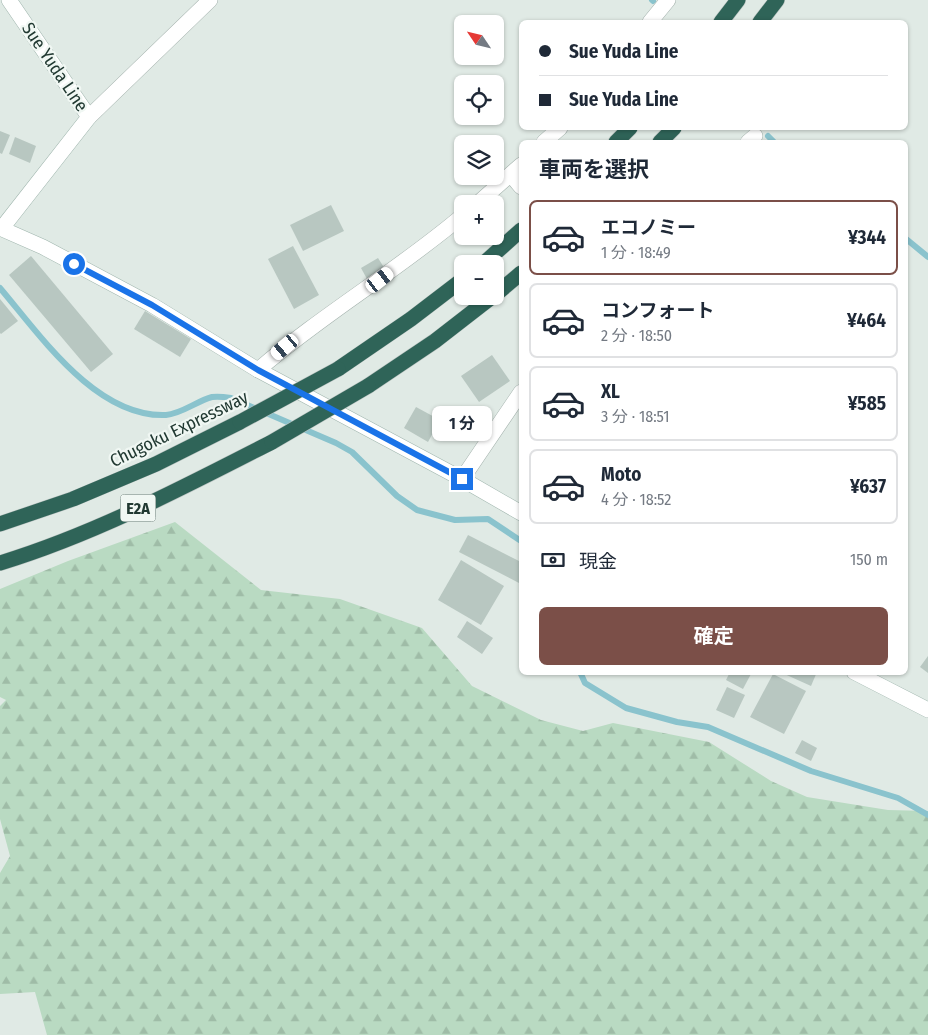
<!DOCTYPE html>
<html lang="ja">
<head>
<meta charset="utf-8">
<style>
  :root { --surface:#fff; --page:#f2f2f3; --text:#1f2937; --muted:#747a83; --line:#e0e1e3; --accent:#7b4f48 }
  body { margin:0; font-family:"Fira Sans Condensed","Noto Sans JP",sans-serif; background:var(--page); color:var(--text); height:100vh; display:flex; flex-direction:column; font-size:19px; white-space:nowrap }
  * { box-sizing:border-box; margin:0 }
  p { font-size:16px; color:var(--muted) }
  .icon { flex:none; width:28px; height:28px; fill:none; stroke:currentColor; stroke-width:2; stroke-linecap:round; stroke-linejoin:round }
  .map { position:relative; flex:1; overflow:hidden }
  .panel { position:absolute; left:519px; top:140px; width:389px; height:535px; display:flex; flex-direction:column; background:var(--surface); border-radius:8px; box-shadow:0 1px 4px #0004 }
  .panel>* { flex:none }
  .hud { position:absolute; left:519px; top:20px; width:389px; height:110px; border-radius:8px; box-shadow:0 1px 4px #0004; display:grid; align-content:center; height:110px; padding:0 20px; background:var(--surface) }
  .needle { width:32px; rotate:305deg }
  .buttons { position:absolute; left:454px; top:15px; display:grid; gap:10px }
  .buttons a { display:grid; place-items:center; width:50px; height:50px; border-radius:8px; background:var(--surface); box-shadow:0 1px 4px #0004; font-size:25px }
  .end { position:absolute; width:22px; height:22px; margin:-11px; border:6px solid #1a73e8; background:#fff; box-shadow:0 0 0 2px #fff }
  .from { border-radius:50% }
  .bubble { position:absolute; height:35px; border-radius:8px; background:var(--surface); box-shadow:0 1px 4px #0004; font-size:16px; font-weight:700; line-height:35px; text-align:center }
  .car { position:absolute; width:15px; height:30px; margin:-15px -8px; border-radius:6px; box-shadow:0 0 4px 1px #0007; background:linear-gradient(#fff 24%,#345 0 40%,#fff 0 76%,#345 0 86%,#fff 0) }
  .hud b { display:flex; align-items:center; gap:18px; height:48px; font-size:19px }
  .hud b+b { border-top:1px solid var(--line) }
  .hud i { width:12px; height:12px; background:var(--text) }
  ul { padding:0; list-style:none }
  li { display:flex; align-items:center; gap:15px; height:75px; margin:0 10px 8px; padding:0 10px; border:2px solid var(--line); border-radius:8px }
  li div { flex:1 }
  li b { display:block; font-size:19px }
  li em { font-style:normal; font-weight:700 }
  li.current { border-color:var(--accent) }
  li>.icon { width:45px; height:45px; stroke-width:1.5 }
  h2 { padding:0 20px; font-size:22px; line-height:60px }
  .pay { display:flex; align-items:center; gap:12px; height:55px; padding:0 20px; font-size:19px }
  .pay p { margin-inline-start:auto }
  .button { display:flex; gap:10px; margin-top:auto; padding:10px 20px }
  .button a { flex:1; height:58px; border-radius:8px; background:var(--accent); color:#fff; font-size:20px; font-weight:700; line-height:58px; text-align:center }
  .map>svg:first-child { display:block }
  .forest { fill:url(#forest-firs) }
  .lines { fill:none; stroke-linecap:round; stroke-linejoin:round }
  .stream { stroke:#8ac3cd; stroke-width:6 }
  .building { fill:#b8c7c1 }
  .street-casing { stroke:#a3b1ac; stroke-width:16 }
  .secondary-casing { stroke:#9fb5ad; stroke-width:16 }
  .highway-casing { stroke:#bcc4c2; stroke-width:16 }
  .street { stroke:#fff; stroke-width:15 }
  .secondary { stroke:#fff; stroke-width:15 }
  .highway { stroke:#2f6458; stroke-width:15 }
  .highway-bridge-casing { stroke:#bcc4c2; stroke-width:16; stroke-linecap:butt }
  .highway-bridge { stroke:#2f6458; stroke-width:15 }
  .route { stroke:#1a73e8; stroke-width:6 }
  .labels { text-anchor:middle; dominant-baseline:central; stroke-width:4.5; stroke-linejoin:round; paint-order:stroke }
  .shield { fill:#f0f7f3; stroke:#5f726c; stroke-width:1 }
  .shield-label { font-size:16px; font-weight:bold; fill:#213932 }
  .street-label { font-size:18px; fill:#213932; stroke:#f0f7f3 }
</style>
</head>
<body>
<div class="map">
<svg width="928" height="1035" viewBox="0 0 928 1035">
  <defs>
    <pattern id="forest-firs" width="22" height="20" patternUnits="userSpaceOnUse" patternTransform="scale(1.25)"><rect width="22" height="20" fill="#b9dac2"/><path d="M5 1l3.5 6h-7zM16 11l3.5 6h-7z" fill="#9fbca7"/></pattern>
  </defs>
  <rect width="100%" height="100%" fill="#e0eae5"/>
  <polygon class="forest" points="175,522 261,590 340,599 422,628 472,686 541,720 583,731 613,723 709,742 771,781 807,797 888,810 928,811 928,1035 47,1035 35,992 0,994 0,873 10,856 0,819 0,706 6,700 0,697 0,589 68,561"/>
  <g class="lines">
    <g class="stream">
      <polyline points="652,0 653,1"/>
      <polyline points="768,136 774,142"/>
      <polyline points="905,238 928,257"/>
      <path d="M0 288C40 335 96 418 166 415 181 414 197 401 212 397 218 396 225 397 231 398L336 443 352 452 397 496 417 510 455 520 488 519 521 541"/>
      <polyline points="580,672 585,683 626,708 677,722 708,727 811,771 898,798 928,815"/>
    </g>
  </g>
  <g class="building">
    <polygon points="0,131 10,135 2,154 0,153"/>
    <polygon points="15,137 36,146 30,163 9,154"/>
    <polygon points="331,205 344,231 303,251 290,225"/>
    <polygon points="293,246 319,295 294,309 268,259"/>
    <polygon points="31,256 113,354 91,372 9,275"/>
    <polygon points="378,258 385,269 367,279 361,268"/>
    <polygon points="0,299 18,321 1,334 0,333"/>
    <polygon points="145,311 191,339 180,357 134,329"/>
    <polygon points="492,355 510,381 479,402 461,376"/>
    <polygon points="416,407 440,420 428,442 404,428"/>
    <polygon points="468,535 521,562 519,583 459,552"/>
    <polygon points="461,560 504,586 481,625 438,600"/>
    <polygon points="467,621 493,638 482,654 457,637"/>
    <polygon points="928,656 928,673 920,667"/>
    <polygon points="730,672 752,672 743,689 726,680"/>
    <polygon points="780,672 817,672 811,686"/>
    <polygon points="773,674 806,691 784,734 750,717"/>
    <polygon points="727,687 745,695 734,718 716,710"/>
    <polygon points="802,740 817,748 811,761 795,753"/>
  </g>
  <g class="lines">
    <defs>
      <g id="street">
        <polyline points="650,22 668,0"/>
        <polyline points="89,117 210,0"/>
        <polyline points="544,142 560,128"/>
        <polyline points="748,142 755,136"/>
        <polyline points="511,175 521,187"/>
        <polyline points="477,204 521,165"/>
        <path d="M258 370C323 314 397 271 462 216"/>
        <polyline points="462,479 521,392"/>
      </g>
      <g id="secondary">
        <polyline points="0,228 43,247 152,305 258,370 462,479 521,513"/>
        <polyline points="2,228 89,117 9,0"/>
        <polyline points="854,672 928,710"/>
      </g>
      <g id="highway">
        <polyline points="721,22 738,0"/>
        <polyline points="760,22 777,0"/>
        <polyline points="616,142 630,128"/>
        <polyline points="660,142 674,128"/>
        <polyline points="483,264 521,230"/>
        <polyline points="495,295 521,273"/>
        <polyline points="338,369 411,319 462,280"/>
        <polyline points="368,386 435,341 493,296"/>
        <polyline points="0,524 73,499 156,464 240,422"/>
        <path d="M0 563C95 534 184 487 272 442"/>
      </g>
    </defs>
    <use href="#street" class="street-casing"/>
    <use href="#secondary" class="secondary-casing"/>
    <use href="#highway" class="highway-casing"/>
    <use href="#street" class="street"/>
    <use href="#secondary" class="secondary"/>
    <use href="#highway" class="highway"/>
    <defs>
      <g id="highway-bridge">
        <polyline points="240,422 338,369"/>
        <polyline points="272,442 368,386"/>
      </g>
    </defs>
    <use href="#highway-bridge" class="highway-bridge-casing"/>
    <use href="#highway-bridge" class="highway-bridge"/>
  </g>
  <g class="lines">
    <polyline class="route" points="74,264 152,305 258,370 462,479"/>
  </g>
  <g class="labels">
    <rect class="shield" x="120.5" y="494.5" width="35" height="27" rx="4"/>
    <g class="shield-label">
      <text x="138" y="508">E2A</text>
    </g>
    <g class="street-label">
      <text transform="translate(55 67) rotate(56)">Sue Yuda Line</text>
      <text transform="translate(179 429) rotate(-26)">Chugoku Expressway</text>
    </g>
  </g>
</svg>
<div class="buttons">
<a><svg class="needle" viewBox="-14 -14 28 28"><path d="M0-13l5 13h-10z" fill="#e53935"/><path d="M0 13l5-13h-10z" fill="#747a83"/></svg></a>
<a><svg class="icon" aria-label="locate" viewBox="0 0 24 24"><circle cx="12" cy="12" r="6"/><path d="M12 2v4M12 18v4M2 12h4M18 12h4"/></svg></a>
<a><svg class="icon" aria-label="layers" viewBox="0 0 24 24"><path d="M12 4l9 5-9 5-9-5zM3 14l9 5 9-5"/></svg></a>
<a>+</a>
<a>−</a>
</div>
<i class="end from" style="left:74px;top:264px"></i>
<i class="end" style="left:462px;top:479px"></i>
<div class="bubble" style="left:432px;top:406px;width:60px">1 分</div>
<i class="car" style="left:380px;top:280px;rotate:52deg"></i>
<i class="car" style="left:285px;top:347px;rotate:230deg"></i>
<div class="hud">
<b><i class="from"></i>Sue Yuda Line</b>
<b><i></i>Sue Yuda Line</b>
</div>
<section class="panel">
<h2>車両を選択</h2>
<ul>
<li class="current"><svg class="icon" aria-label="car" viewBox="0 0 24 24"><path d="M5 17H2v-5l4-1 3-4h7l3 4 3 1v5h-3M9 17h6M6 11h13"/><circle cx="7" cy="17" r="2"/><circle cx="17" cy="17" r="2"/></svg><div><b>エコノミー</b><p>1 分 · 18:49</p></div><em>¥344</em></li>
<li><svg class="icon" aria-label="car" viewBox="0 0 24 24"><path d="M5 17H2v-5l4-1 3-4h7l3 4 3 1v5h-3M9 17h6M6 11h13"/><circle cx="7" cy="17" r="2"/><circle cx="17" cy="17" r="2"/></svg><div><b>コンフォート</b><p>2 分 · 18:50</p></div><em>¥464</em></li>
<li><svg class="icon" aria-label="car" viewBox="0 0 24 24"><path d="M5 17H2v-5l4-1 3-4h7l3 4 3 1v5h-3M9 17h6M6 11h13"/><circle cx="7" cy="17" r="2"/><circle cx="17" cy="17" r="2"/></svg><div><b>XL</b><p>3 分 · 18:51</p></div><em>¥585</em></li>
<li><svg class="icon" aria-label="car" viewBox="0 0 24 24"><path d="M5 17H2v-5l4-1 3-4h7l3 4 3 1v5h-3M9 17h6M6 11h13"/><circle cx="7" cy="17" r="2"/><circle cx="17" cy="17" r="2"/></svg><div><b>Moto</b><p>4 分 · 18:52</p></div><em>¥637</em></li>
</ul>
<div class="pay"><svg class="icon" aria-label="cash" viewBox="0 0 24 24"><path d="M3 7h18v10H3z"/><circle cx="12" cy="12" r="2"/></svg>現金<p>150 m</p></div>
<div class="button"><a>確定</a></div>
</section>
</div>
</body>
</html>
